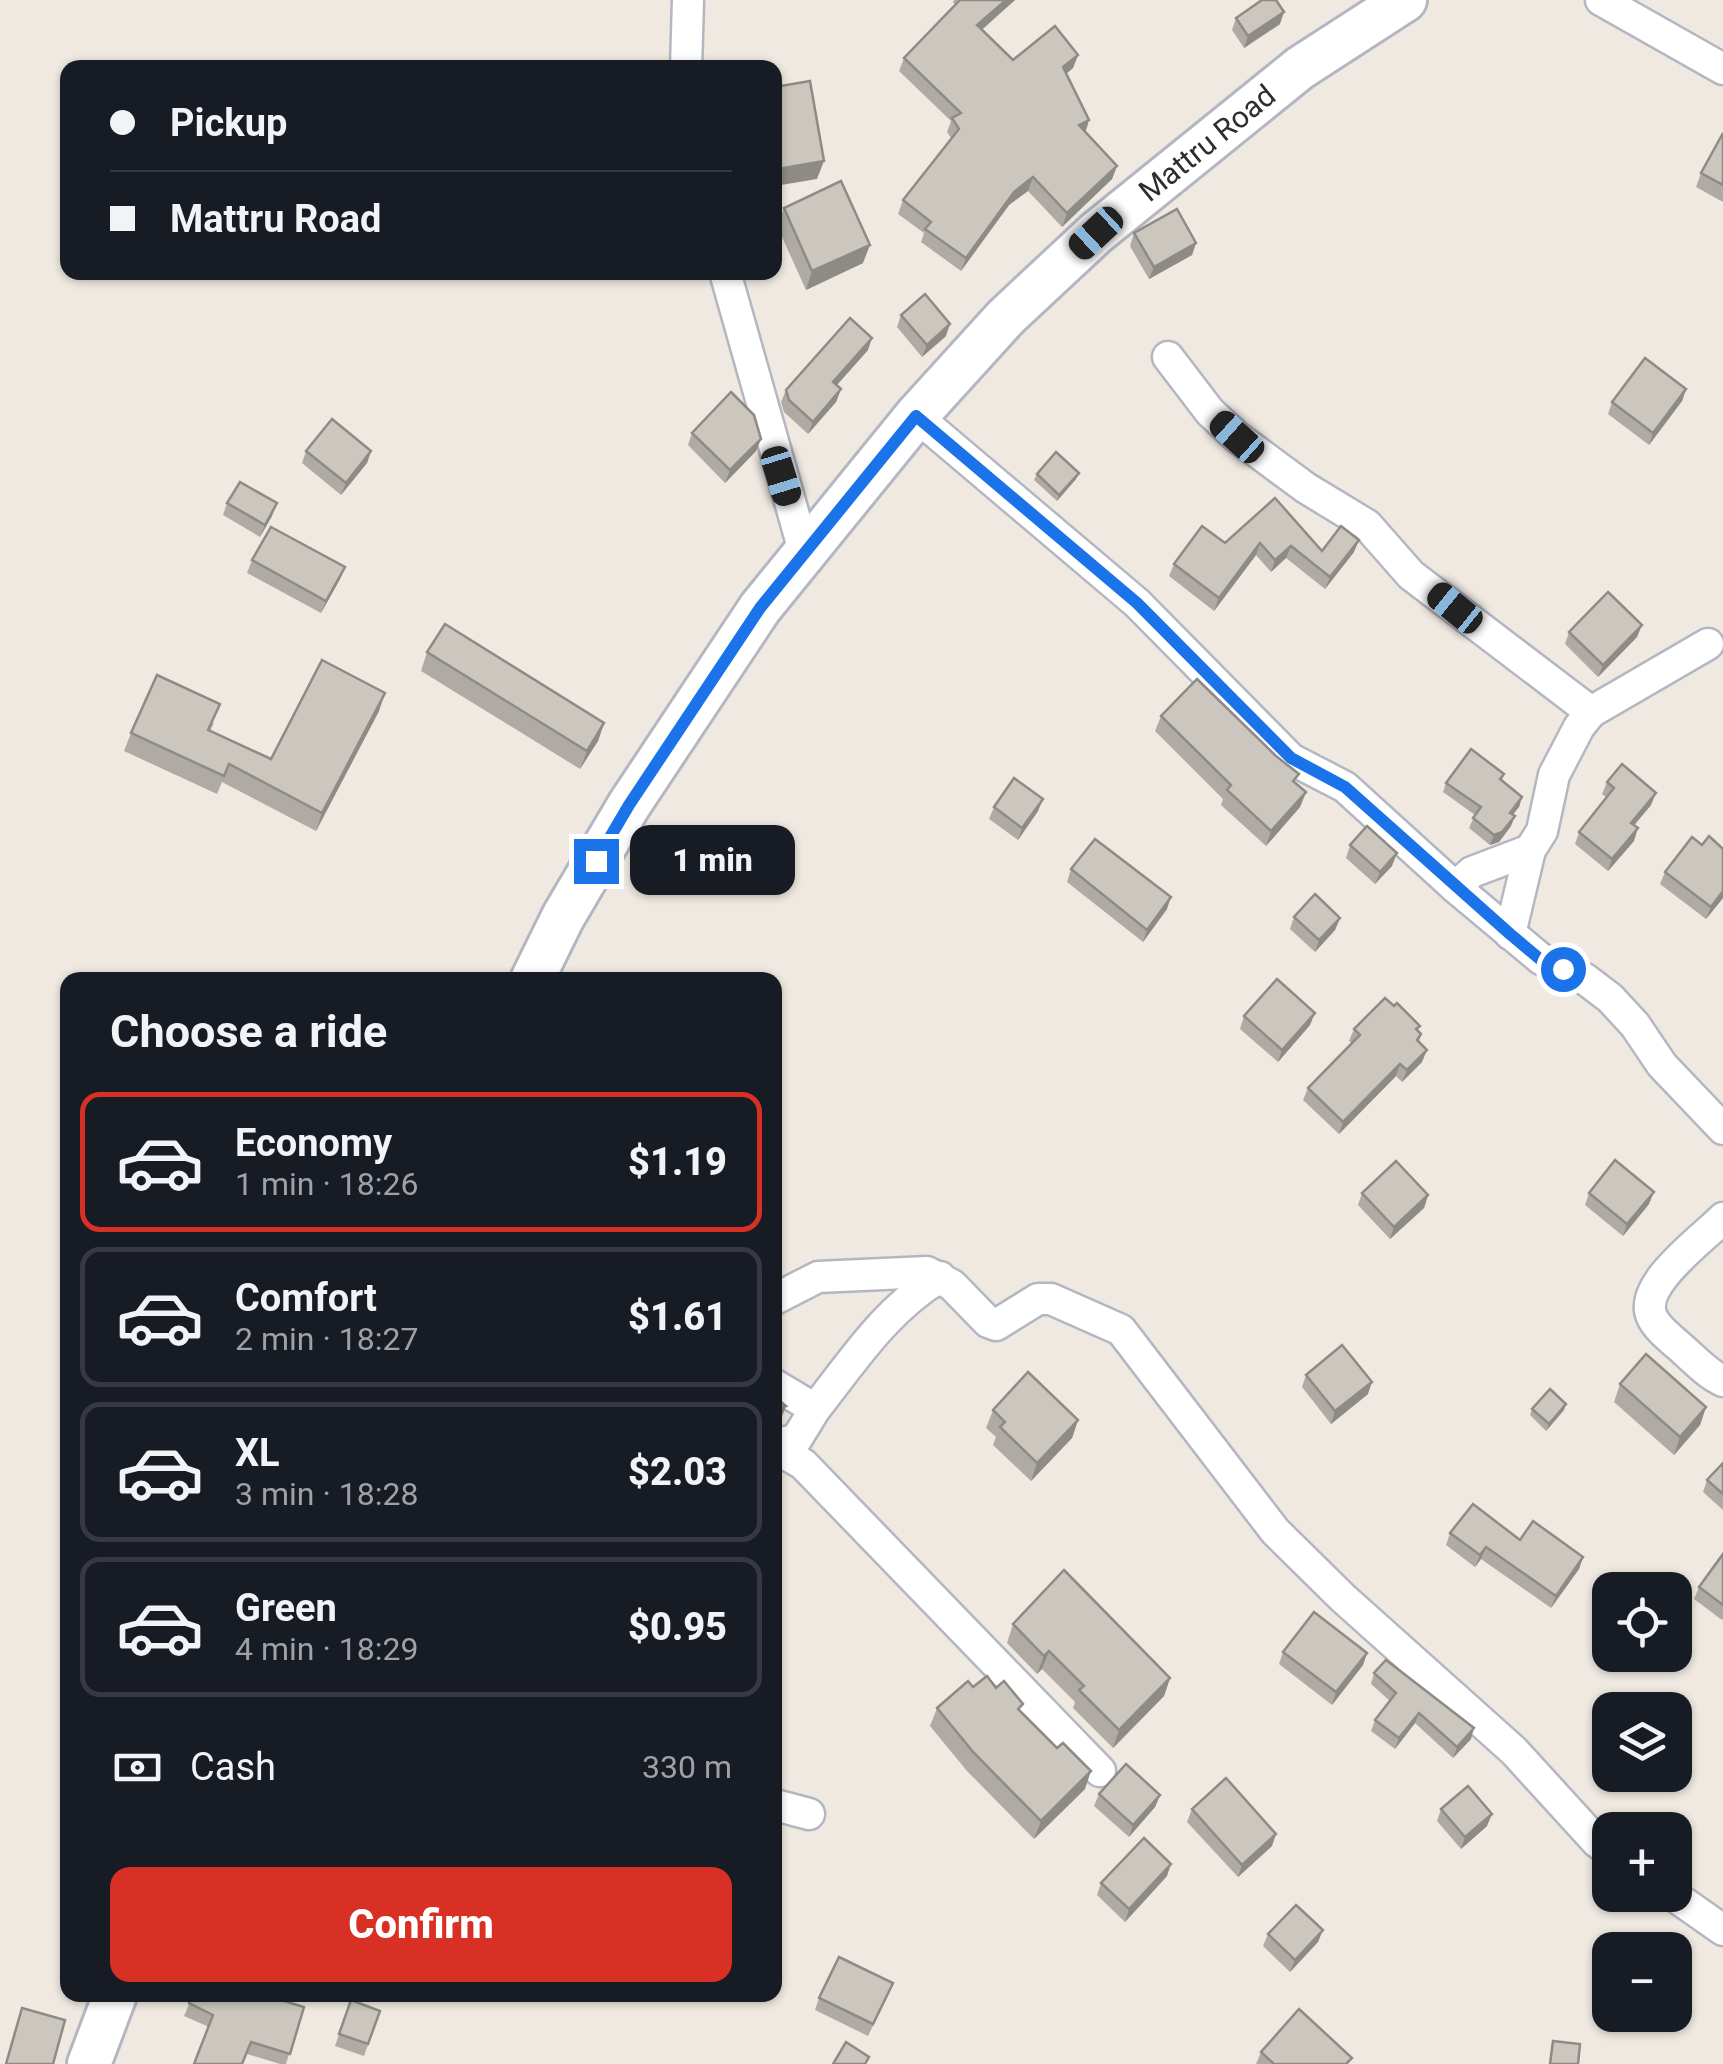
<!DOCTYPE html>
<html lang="en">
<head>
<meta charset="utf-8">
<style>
  :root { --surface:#171b24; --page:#242831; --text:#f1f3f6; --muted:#9ea1a6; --line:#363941; --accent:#d93025 }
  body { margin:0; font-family:Roboto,sans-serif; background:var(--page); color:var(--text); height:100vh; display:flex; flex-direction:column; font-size:38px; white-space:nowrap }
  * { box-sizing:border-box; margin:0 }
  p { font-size:32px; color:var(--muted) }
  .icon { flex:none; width:55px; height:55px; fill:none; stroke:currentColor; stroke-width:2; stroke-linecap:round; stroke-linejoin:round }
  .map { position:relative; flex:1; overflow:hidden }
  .panel { position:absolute; left:60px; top:972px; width:722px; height:1030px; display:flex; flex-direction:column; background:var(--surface); border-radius:20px; box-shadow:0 2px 8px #0004 }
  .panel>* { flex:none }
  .banner { position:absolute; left:60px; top:60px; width:722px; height:220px; border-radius:20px; box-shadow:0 2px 8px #0004; display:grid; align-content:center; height:220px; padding:0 50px; background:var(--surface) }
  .controls { position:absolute; left:1592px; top:1572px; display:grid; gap:20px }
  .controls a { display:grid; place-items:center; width:100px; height:100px; border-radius:20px; background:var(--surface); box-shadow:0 2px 8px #0004; font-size:50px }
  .end { position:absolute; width:45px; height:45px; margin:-22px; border:12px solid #1a73e8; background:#fff; box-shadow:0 0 0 5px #fff }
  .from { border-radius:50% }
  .bubble { position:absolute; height:70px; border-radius:20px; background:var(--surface); box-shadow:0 2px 8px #0004; font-size:32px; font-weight:800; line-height:70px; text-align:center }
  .car { position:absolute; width:30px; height:60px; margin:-30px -15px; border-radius:12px; box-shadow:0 0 8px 2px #0007; background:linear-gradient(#222 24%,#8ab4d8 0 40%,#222 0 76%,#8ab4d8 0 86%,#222 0) }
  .banner b { display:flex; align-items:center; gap:35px; height:95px; font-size:38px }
  .banner b+b { border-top:2px solid var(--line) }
  .banner i { width:25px; height:25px; background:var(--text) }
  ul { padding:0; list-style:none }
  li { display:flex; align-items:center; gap:30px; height:140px; margin:0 20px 15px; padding:0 30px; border:5px solid var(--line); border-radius:20px }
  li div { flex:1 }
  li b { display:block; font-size:38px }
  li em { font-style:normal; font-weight:800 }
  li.active { border-color:var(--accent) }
  li>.icon { width:90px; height:90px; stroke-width:1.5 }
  h2 { padding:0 50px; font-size:45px; line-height:120px }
  .pay { display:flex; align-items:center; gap:25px; height:110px; padding:0 50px; font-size:38px }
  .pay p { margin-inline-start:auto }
  .cta { display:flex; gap:20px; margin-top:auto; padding:20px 50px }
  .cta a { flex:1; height:115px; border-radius:20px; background:var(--accent); color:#fff; font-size:40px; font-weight:800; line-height:115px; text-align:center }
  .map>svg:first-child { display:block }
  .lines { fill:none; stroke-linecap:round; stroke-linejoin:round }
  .minor-casing { stroke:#b4b7c1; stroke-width:35 }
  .secondary-casing { stroke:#b4b7c1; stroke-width:48 }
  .minor { stroke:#fff; stroke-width:30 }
  .secondary { stroke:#fff; stroke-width:42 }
  .wall { fill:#afaba4 }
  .shaded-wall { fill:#8e8b86 }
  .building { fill:#cbc7bf; stroke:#8e8b86; stroke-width:2.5 }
  .route { stroke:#1a73e8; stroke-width:12 }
  .labels { text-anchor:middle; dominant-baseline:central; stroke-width:9; stroke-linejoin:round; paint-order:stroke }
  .street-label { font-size:30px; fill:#2e2e2e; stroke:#fff }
</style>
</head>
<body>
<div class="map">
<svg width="1723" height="2064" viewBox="0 0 1723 2064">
  <rect width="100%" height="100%" fill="#efe9e1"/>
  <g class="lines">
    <defs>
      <g id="minor">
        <polyline points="1601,0 1723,69"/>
        <polyline points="686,68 688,0"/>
        <polyline points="725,272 804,551"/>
        <polyline points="1168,357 1210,412 1237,437 1306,488 1367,525 1411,575 1591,712 1708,644"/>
        <polyline points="916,416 1137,603 1291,759 1345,787 1455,887 1541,959 1585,979 1610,998 1635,1025 1662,1065 1723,1129"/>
        <polyline points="1455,887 1472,872 1530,850 1542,831 1554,775 1579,727 1591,712"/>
        <polyline points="1510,934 1530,850"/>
        <path d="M1723 1218C1703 1239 1637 1285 1652 1317 1656 1327 1671 1339 1679 1346 1693 1358 1707 1374 1723 1381"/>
        <polyline points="775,1299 818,1277 927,1272 952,1285 988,1322 996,1325 1038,1299 1051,1299 1121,1330 1275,1531 1343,1598 1514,1751 1597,1842 1610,1851"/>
        <polyline points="775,1385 815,1409 796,1440 775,1444"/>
        <path d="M815 1409C853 1361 886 1309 940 1277"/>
        <polyline points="775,1448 803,1464 1100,1771"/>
        <polyline points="775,1805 809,1814"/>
        <polyline points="1673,1895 1723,1930"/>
      </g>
      <g id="secondary">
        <polyline points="532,980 563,917 629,805 760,608 916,416 1006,317 1096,233 1300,68 1405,0"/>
        <polyline points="89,2064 115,1995"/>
      </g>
    </defs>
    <use href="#minor" class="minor-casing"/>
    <use href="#secondary" class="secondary-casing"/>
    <use href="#minor" class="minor"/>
    <use href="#secondary" class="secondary"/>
  </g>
  <g class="wall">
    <polygon points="954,0 1015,0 982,30 1013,60 1078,55 1073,68 1066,74 1089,120 1085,132 1117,166 1112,179 1062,227 1028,191 1009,205 961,271 921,242 924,233 898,214 903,200 951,138 947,132 951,121 899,71 904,58 955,5 953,2"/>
    <polygon points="1236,18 1280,24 1244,48 1232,30"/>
    <polygon points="1723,133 1723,202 1696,187 1701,173"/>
    <polygon points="784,208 863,263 806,290 777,226"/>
    <polygon points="1134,233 1196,243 1192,255 1149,279 1130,246"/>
    <polygon points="901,315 946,336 922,357 897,327"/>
    <polygon points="868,350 836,386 841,389 836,402 808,434 784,412 781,402 786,390"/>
    <polygon points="1686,389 1682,401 1649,445 1608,414 1612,402"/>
    <polygon points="692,433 761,439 756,451 725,483 688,445"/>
    <polygon points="306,451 371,451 367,463 341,495 302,463"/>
    <polygon points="1037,474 1076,479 1057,501 1034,480"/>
    <polygon points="1275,498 1322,551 1354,552 1325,589 1286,558 1271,572 1256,555 1214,611 1169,576 1174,564 1225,543"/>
    <polygon points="227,503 272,516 260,537 223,515"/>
    <polygon points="252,560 345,567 340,579 321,613 247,573"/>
    <polygon points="1569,632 1637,637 1598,677 1565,644"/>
    <polygon points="427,652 604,723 598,741 580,769 421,671"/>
    <polygon points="379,711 316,831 222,782 217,794 124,751 131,733 214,723 210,731 271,759"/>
    <polygon points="1161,716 1296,783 1306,792 1300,807 1266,846 1221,805 1223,799 1155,731"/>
    <polygon points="1504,774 1502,781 1522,797 1519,807 1513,815 1511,826 1499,842 1490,845 1469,828 1475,815 1443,792 1446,783"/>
    <polygon points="1607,782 1651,805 1634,825 1634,841 1608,871 1575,844 1579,832 1607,798 1602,794"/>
    <polygon points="994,807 1038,811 1018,840 989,819"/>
    <polygon points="1350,845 1392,866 1375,884 1346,858"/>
    <polygon points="1702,845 1723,849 1723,898 1706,919 1660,884 1665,872"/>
    <polygon points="1071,869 1167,909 1143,942 1067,882"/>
    <polygon points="1294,917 1340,918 1335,930 1315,952 1290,929"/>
    <polygon points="1394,1006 1420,1026 1418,1030 1421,1034 1419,1042 1422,1062 1402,1082 1396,1076 1339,1134 1303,1100 1308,1088 1352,1043 1349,1041 1354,1029"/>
    <polygon points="1244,1016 1310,1025 1278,1062 1240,1029"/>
    <polygon points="1362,1193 1428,1195 1424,1208 1390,1239 1358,1205"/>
    <polygon points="1589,1193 1649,1204 1623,1236 1585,1205"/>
    <polygon points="1306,1375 1368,1394 1331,1424 1302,1387"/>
    <polygon points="1620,1384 1706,1407 1700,1425 1674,1455 1614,1402"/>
    <polygon points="1532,1409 1564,1410 1546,1431 1530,1415"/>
    <polygon points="993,1410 1078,1420 1072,1438 1031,1481 993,1445 996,1437 986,1428"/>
    <polygon points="1723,1463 1723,1510 1703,1492 1707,1480"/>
    <polygon points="1450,1533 1583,1557 1579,1569 1551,1608 1481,1559 1475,1567 1446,1545"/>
    <polygon points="1723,1554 1723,1619 1722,1620 1694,1599 1699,1587"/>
    <polygon points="1013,1624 1170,1678 1164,1696 1113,1748 1073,1708 1075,1702 1042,1669 1037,1674 1007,1643"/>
    <polygon points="1283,1652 1367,1653 1363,1665 1332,1705 1279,1664"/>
    <polygon points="1374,1673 1471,1739 1453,1758 1415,1723 1395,1749 1371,1731 1375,1720 1390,1701 1371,1684"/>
    <polygon points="973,1687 996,1688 1020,1711 1085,1789 1034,1839 967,1771 930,1726 937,1708"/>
    <polygon points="1099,1794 1160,1795 1155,1807 1129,1837 1094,1806"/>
    <polygon points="1192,1809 1272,1846 1238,1877 1187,1822"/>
    <polygon points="1441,1809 1487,1826 1461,1849 1437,1821"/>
    <polygon points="1167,1876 1125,1922 1097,1895 1101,1883"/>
    <polygon points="1268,1934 1318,1942 1290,1972 1263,1946"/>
    <polygon points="193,1995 304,2007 286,2064 280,2064 247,2054 209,2027 184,2016"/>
    <polygon points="888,1995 868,2036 815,2010 819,1998"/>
    <polygon points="351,2000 380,2011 364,2056 335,2046"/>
    <polygon points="1261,2052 1350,2064 1256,2064"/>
  </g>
  <g class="shaded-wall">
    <polygon points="1006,0 1015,0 972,38 977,25"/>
    <polygon points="1284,12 1280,24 1244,48 1248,36"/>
    <polygon points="1078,55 1073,68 1058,80 1063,67"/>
    <polygon points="1089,120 1085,134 1079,125"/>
    <polygon points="824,161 817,179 775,186 775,176 778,169"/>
    <polygon points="1117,166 1112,179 1062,227 1067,213"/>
    <polygon points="1033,177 1028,191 1009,205 961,271 966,258 1014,192"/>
    <polygon points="1196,243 1192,255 1149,279 1154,267"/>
    <polygon points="870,245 863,263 806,290 812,271"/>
    <polygon points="950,324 946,336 922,357 927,345"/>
    <polygon points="872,338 868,350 828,395 833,382"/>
    <polygon points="841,389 836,402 808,434 813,422"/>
    <polygon points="1686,389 1682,401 1649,445 1653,433"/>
    <polygon points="761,439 756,451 725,483 730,470"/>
    <polygon points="371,451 367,463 341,495 346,483"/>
    <polygon points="1079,473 1076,479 1057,501 1059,495"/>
    <polygon points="277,503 272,516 260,537 265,525"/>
    <polygon points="1359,540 1354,552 1325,589 1330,577"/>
    <polygon points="1260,543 1256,555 1214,611 1219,598"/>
    <polygon points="1291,546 1286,558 1271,572 1275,560"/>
    <polygon points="345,567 340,579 321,613 326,601"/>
    <polygon points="1642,625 1637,637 1598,677 1603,665"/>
    <polygon points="385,693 379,711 316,831 322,813"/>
    <polygon points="604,723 598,741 580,769 587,751"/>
    <polygon points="1306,792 1300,807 1266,846 1271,831"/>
    <polygon points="1656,793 1651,805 1626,835 1631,823"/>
    <polygon points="1522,797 1519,807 1506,822 1510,813"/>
    <polygon points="1043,799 1038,811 1018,840 1022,828"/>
    <polygon points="1515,816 1511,826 1499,842 1490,845 1494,835"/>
    <polygon points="1638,828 1634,841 1608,871 1612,859"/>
    <polygon points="1397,853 1392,866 1375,884 1380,872"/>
    <polygon points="1723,891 1723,898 1706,919 1711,907"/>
    <polygon points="1171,897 1167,909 1143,942 1147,930"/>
    <polygon points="1340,918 1335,930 1315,952 1319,940"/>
    <polygon points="1315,1013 1310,1025 1278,1062 1282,1050"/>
    <polygon points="1427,1050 1422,1062 1402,1082 1407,1070"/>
    <polygon points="1400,1064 1396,1076 1339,1134 1343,1122"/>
    <polygon points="1654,1192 1649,1204 1623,1236 1627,1224"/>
    <polygon points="1428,1195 1424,1208 1390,1239 1394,1227"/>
    <polygon points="1372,1382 1368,1394 1331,1424 1335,1411"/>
    <polygon points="1566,1404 1564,1410 1546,1431 1549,1424"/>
    <polygon points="786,1406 779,1424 775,1426 775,1410"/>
    <polygon points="1706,1407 1700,1425 1674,1455 1680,1437"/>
    <polygon points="1078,1420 1072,1438 1031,1481 1037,1463"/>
    <polygon points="1486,1547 1481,1559 1475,1567 1480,1555"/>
    <polygon points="1583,1557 1579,1569 1551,1608 1556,1596"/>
    <polygon points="1049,1651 1042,1669 1037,1674 1044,1656"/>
    <polygon points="1367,1653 1363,1665 1332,1705 1336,1692"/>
    <polygon points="1170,1678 1164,1696 1113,1748 1119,1730"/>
    <polygon points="1419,1713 1415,1723 1395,1749 1399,1738"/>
    <polygon points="1474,1728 1471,1739 1453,1758 1457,1747"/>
    <polygon points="1091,1771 1085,1789 1034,1839 1041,1821"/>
    <polygon points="1160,1795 1155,1807 1129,1837 1133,1825"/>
    <polygon points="1492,1814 1487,1826 1461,1849 1465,1837"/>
    <polygon points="1276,1834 1272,1846 1238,1877 1242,1865"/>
    <polygon points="1171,1864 1167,1876 1125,1922 1129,1909"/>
    <polygon points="1323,1930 1318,1942 1290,1972 1295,1960"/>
  </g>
  <g class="building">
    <polygon points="960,0 1006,0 977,25 1013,60 1055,26 1078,55 1063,67 1089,120 1079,125 1117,166 1067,213 1033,177 1014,192 966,258 925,229 931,222 903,200 959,129 952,118 961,113 904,58"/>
    <polygon points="1262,0 1276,0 1284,12 1248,36 1236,18"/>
    <polygon points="810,81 824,161 778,169 775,154 775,87"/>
    <polygon points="1723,133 1723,185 1701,173"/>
    <polygon points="841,181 870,245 812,271 784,208"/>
    <polygon points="1177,209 1196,243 1154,267 1134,233"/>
    <polygon points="925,294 950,324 927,345 901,315"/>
    <polygon points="850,318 872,338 833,382 841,389 813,422 789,400 786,390"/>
    <polygon points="1645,358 1686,389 1653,433 1612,402"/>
    <polygon points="731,392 754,415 761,439 730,470 692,433"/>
    <polygon points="332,419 371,451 346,483 306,451"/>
    <polygon points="1056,452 1079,473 1059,495 1037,474"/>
    <polygon points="240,482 277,503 265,525 227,503"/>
    <polygon points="1275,498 1322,551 1341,526 1359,540 1330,577 1291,546 1275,560 1260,543 1219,598 1174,564 1202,526 1225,543"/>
    <polygon points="271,527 345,567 326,601 252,560"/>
    <polygon points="1608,592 1642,625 1603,665 1569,632"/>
    <polygon points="445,624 604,723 587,751 427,652"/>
    <polygon points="322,660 385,693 322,813 229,764 224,776 131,733 157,675 220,704 208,730 271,759"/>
    <polygon points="1197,679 1276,756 1299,774 1293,781 1306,792 1271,831 1227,790 1231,785 1161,716"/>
    <polygon points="1471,749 1504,774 1500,779 1522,797 1510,813 1515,816 1502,832 1494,835 1473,818 1481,807 1446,783"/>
    <polygon points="1622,764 1656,793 1631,823 1638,828 1612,859 1579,832 1614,788 1607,782"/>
    <polygon points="1014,778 1043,799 1022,828 994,807"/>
    <polygon points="1367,826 1397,853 1380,872 1350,845"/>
    <polygon points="1709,836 1723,849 1723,891 1711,907 1665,872 1692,837 1702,845"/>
    <polygon points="1095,839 1171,897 1147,930 1071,869"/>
    <polygon points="1315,894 1340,918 1319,940 1294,917"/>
    <polygon points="1277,979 1315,1013 1282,1050 1244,1016"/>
    <polygon points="1385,998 1394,1006 1397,1003 1420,1026 1416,1029 1421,1034 1417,1040 1427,1050 1407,1070 1400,1064 1343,1122 1308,1088 1360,1035 1354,1029"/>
    <polygon points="1615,1160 1654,1192 1627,1224 1589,1193"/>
    <polygon points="1396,1161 1428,1195 1394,1227 1362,1193"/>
    <polygon points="1342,1345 1372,1382 1335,1411 1306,1375"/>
    <polygon points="1646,1354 1706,1407 1680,1437 1620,1384"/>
    <polygon points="1028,1372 1078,1420 1037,1463 1000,1427 1005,1422 993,1410"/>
    <polygon points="1550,1389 1566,1404 1549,1424 1532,1409"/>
    <polygon points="775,1397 786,1406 775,1410"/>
    <polygon points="1723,1463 1723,1494 1707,1480"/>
    <polygon points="1473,1504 1520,1540 1533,1521 1583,1557 1556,1596 1486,1547 1480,1555 1450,1533"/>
    <polygon points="1723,1554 1723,1605 1699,1587"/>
    <polygon points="1064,1570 1170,1678 1119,1730 1079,1690 1084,1686 1049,1651 1044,1656 1013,1624"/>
    <polygon points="1314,1612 1367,1653 1336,1692 1283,1652"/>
    <polygon points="1386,1660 1474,1728 1457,1747 1419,1713 1399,1738 1375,1720 1396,1693 1374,1673"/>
    <polygon points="987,1676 996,1688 1004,1681 1023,1704 1018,1709 1057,1748 1063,1743 1091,1771 1041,1821 974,1753 937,1708 968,1681 973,1687"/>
    <polygon points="1126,1764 1160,1795 1133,1825 1099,1794"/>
    <polygon points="1226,1778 1276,1834 1242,1865 1192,1809"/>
    <polygon points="1468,1786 1492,1814 1465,1837 1441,1809"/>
    <polygon points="1144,1838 1171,1864 1129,1909 1101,1883"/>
    <polygon points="1296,1905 1323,1930 1295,1960 1268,1934"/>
    <polygon points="839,1957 893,1983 873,2024 819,1998"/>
    <polygon points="193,1995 265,1995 304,2007 290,2054 251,2042 242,2064 194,2064 213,2015 189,2003"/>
    <polygon points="351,2000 380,2011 368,2044 339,2034"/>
    <polygon points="22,2008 65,2020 53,2064 6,2064"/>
    <polygon points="1299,2009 1352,2058 1346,2064 1274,2064 1261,2052"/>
    <polygon points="1553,2041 1580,2044 1578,2064 1550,2064"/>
    <polygon points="846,2042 869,2057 865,2064 833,2064"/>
  </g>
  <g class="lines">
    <polyline class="route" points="596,861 629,805 760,608 916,416 1137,603 1291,758 1345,787 1510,934 1541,960 1563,969"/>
  </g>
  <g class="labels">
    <g class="street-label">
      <text transform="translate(1207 143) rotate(-39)">Mattru Road</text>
    </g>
  </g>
</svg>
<div class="controls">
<a><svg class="icon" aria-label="locate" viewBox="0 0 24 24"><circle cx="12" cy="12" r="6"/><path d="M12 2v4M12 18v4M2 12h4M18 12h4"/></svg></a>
<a><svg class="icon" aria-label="layers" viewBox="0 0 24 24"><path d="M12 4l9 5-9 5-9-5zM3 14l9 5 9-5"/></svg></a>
<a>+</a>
<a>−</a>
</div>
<i class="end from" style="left:1563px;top:969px"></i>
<i class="end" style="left:596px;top:861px"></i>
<div class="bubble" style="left:630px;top:825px;width:165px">1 min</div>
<i class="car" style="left:1096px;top:233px;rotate:227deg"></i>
<i class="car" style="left:1237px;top:437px;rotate:312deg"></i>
<i class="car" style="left:781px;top:476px;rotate:163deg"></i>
<i class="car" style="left:1455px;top:608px;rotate:309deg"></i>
<div class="banner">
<b><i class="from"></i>Pickup</b>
<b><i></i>Mattru Road</b>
</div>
<section class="panel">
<h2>Choose a ride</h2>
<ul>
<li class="active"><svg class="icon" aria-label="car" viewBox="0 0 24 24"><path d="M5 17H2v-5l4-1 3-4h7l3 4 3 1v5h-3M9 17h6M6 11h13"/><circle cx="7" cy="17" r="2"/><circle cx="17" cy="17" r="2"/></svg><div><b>Economy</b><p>1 min · 18:26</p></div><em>$1.19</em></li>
<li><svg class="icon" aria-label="car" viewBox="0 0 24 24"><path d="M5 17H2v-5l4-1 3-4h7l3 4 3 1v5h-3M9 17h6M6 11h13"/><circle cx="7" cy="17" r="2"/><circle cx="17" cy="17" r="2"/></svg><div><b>Comfort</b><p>2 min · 18:27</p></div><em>$1.61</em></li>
<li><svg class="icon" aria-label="car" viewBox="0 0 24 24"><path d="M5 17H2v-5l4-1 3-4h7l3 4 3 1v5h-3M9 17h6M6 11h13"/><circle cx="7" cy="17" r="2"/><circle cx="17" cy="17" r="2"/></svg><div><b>XL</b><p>3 min · 18:28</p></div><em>$2.03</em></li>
<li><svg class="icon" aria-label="car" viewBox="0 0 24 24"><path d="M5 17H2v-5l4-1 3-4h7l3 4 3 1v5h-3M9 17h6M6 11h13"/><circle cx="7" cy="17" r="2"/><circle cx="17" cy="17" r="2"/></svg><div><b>Green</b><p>4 min · 18:29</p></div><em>$0.95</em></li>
</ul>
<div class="pay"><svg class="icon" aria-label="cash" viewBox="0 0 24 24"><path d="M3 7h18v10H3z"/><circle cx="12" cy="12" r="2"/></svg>Cash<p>330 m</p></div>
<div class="cta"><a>Confirm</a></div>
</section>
</div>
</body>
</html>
